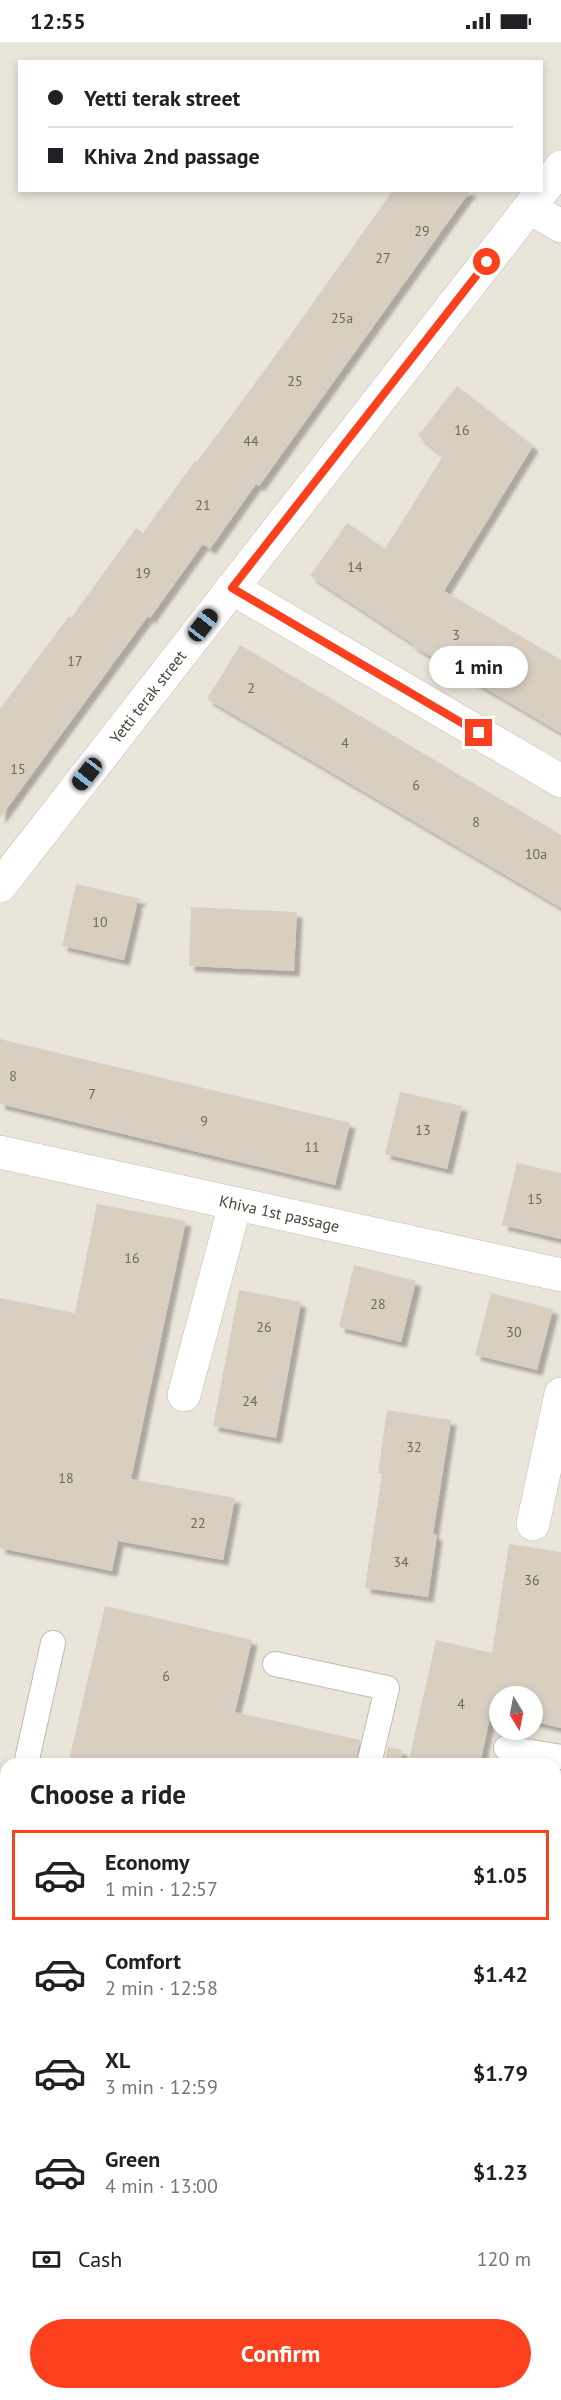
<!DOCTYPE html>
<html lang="en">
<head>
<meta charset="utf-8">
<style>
  :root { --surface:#fff; --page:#f2f2f2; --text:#202124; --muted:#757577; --line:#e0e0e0; --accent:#fc3f1d }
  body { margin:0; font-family:"PT Sans",sans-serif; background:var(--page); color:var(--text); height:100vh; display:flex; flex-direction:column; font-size:22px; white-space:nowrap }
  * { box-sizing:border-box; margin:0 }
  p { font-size:20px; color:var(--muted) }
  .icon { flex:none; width:33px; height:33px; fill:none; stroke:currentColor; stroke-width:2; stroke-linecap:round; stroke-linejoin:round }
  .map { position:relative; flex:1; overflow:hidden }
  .panel { position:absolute; left:0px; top:1716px; width:561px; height:642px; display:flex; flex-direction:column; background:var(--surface); border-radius:18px 18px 0 0; box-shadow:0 3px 9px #0003 }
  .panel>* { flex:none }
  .guide { position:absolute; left:18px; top:18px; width:525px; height:132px; border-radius:0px; box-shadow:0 3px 9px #0003; display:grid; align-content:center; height:132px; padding:0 30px; background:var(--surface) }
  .needle { width:39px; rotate:170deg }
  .tools { position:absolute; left:489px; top:1644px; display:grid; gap:12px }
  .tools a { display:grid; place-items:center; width:54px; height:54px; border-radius:50%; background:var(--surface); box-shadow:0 3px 9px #0003; font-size:30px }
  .end { position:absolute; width:27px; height:27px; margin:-14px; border:8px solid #fc3f1d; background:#fff; box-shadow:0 0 0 3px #fff }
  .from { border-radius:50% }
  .bubble { position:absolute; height:42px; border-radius:21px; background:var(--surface); box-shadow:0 3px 9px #0003; font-size:20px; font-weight:800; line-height:42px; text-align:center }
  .car { position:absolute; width:18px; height:36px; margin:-18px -9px; border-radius:8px; box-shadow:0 0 4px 2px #0007; background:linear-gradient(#222 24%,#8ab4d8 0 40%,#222 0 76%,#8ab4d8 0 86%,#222 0) }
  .guide b { display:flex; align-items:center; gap:21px; height:57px; font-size:22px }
  .guide b+b { border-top:2px solid var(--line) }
  .guide i { width:15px; height:15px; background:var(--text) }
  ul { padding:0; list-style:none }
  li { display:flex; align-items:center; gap:18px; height:90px; margin:0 12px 9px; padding:0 18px; border:3px solid transparent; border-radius:0px }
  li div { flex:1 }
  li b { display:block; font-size:22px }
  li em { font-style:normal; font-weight:800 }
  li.active { border-color:var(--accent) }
  li>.icon { width:54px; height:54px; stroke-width:1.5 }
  h2 { padding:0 30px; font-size:27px; line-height:72px }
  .pay { display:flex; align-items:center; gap:15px; height:66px; padding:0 30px; font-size:22px }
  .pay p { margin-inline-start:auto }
  .button { display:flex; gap:12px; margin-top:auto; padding:12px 30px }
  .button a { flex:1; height:69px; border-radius:36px; background:var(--accent); color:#fff; font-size:24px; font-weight:800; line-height:69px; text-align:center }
  .status { display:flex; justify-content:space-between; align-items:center; height:42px; padding:0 30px; background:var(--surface); direction:ltr }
  .status svg { height:16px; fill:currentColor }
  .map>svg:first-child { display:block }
  .residential { fill:#eae5da; fill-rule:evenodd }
  .green { fill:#d2eab5 }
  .water { fill:#a9d4f2 }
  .building { fill:#d8cfc1; filter:url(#shadow) }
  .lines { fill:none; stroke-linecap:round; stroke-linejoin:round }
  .lane-casing { stroke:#c2bbae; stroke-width:26 }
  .street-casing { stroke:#c2bbae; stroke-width:34 }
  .secondary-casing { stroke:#d6c79b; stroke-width:34 }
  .path { stroke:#c4b79f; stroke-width:4; stroke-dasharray:3 3; stroke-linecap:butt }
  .lane { stroke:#fff; stroke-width:24 }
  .street { stroke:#fff; stroke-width:33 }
  .secondary { stroke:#fff3cd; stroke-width:33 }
  .route { stroke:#fc3f1d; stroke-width:8 }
  .labels { text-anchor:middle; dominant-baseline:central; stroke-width:4.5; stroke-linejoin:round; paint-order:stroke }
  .number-label { font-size:14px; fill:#6e675b }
  .street-label { font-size:16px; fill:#4b4439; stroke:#fff }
</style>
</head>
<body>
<div class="status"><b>12:55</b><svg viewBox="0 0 49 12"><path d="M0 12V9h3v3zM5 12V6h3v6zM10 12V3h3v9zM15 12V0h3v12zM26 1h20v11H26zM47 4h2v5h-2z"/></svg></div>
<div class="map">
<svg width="561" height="2358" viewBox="0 0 561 2358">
  <defs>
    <filter id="shadow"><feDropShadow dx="5.5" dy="5.5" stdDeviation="1.5" flood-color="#0004"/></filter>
  </defs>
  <rect width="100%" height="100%" fill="#f6f3ec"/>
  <g class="residential">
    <path d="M0 0H561V2000L555 1998V1722H6V1867L0 1866ZM20 20H542V148H20ZM500 1654H532V1688H500Z"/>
    <polygon points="0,2106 6,2107 6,2352 555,2352 555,2235 561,2236 561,2358 0,2358"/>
  </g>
  <g class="green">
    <polygon points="0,1970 6,1971 6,2061 0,2060"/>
    <polygon points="555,2113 561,2114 561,2196 555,2194"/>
    <polygon points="0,2162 6,2163 6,2265 0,2264"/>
    <polygon points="555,2301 561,2302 561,2358 504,2358 474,2352 555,2352"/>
  </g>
  <g class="water">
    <polygon points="0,2060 6,2061 6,2163 0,2162"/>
    <polygon points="555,2194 561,2196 561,2302 555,2301"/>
  </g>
  <g class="building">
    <polygon points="393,148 471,148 259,444 256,442 210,507 203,502 150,576 148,574 0,776 0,667 69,574 71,576 136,486 143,491 195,419 197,420 289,295"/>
    <polygon points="457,344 533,404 444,549 561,618 561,691 413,604 413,602 310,534 347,481 385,507 443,414 418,394"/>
    <polygon points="240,603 561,793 561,866 207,657"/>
    <polygon points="76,842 141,857 135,862 137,863 124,918 62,904"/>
    <polygon points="189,865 297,870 294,929 189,924 191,868 193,869"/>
    <polygon points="0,997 350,1081 335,1143 0,1062"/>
    <polygon points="400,1050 462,1064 447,1127 385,1112"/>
    <polygon points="517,1121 561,1131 561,1197 502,1183"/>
    <polygon points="97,1162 186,1179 131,1437 235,1456 223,1518 118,1499 112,1529 0,1506 0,1256 75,1271"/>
    <polygon points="354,1223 416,1239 401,1300 339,1285"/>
    <polygon points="239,1248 301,1260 276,1396 213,1384"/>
    <polygon points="491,1251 553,1267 537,1328 475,1313"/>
    <polygon points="387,1368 451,1378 433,1492 437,1493 428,1555 365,1546 382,1432 378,1431"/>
    <polygon points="509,1502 561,1510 561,1686 532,1679 532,1654 500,1654 500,1672 491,1670 480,1722 408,1722 436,1598 492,1611"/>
    <polygon points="105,1564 252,1598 235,1670 360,1698 355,1722 68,1722"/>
    <polygon points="388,1705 402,1708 401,1722 384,1722"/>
  </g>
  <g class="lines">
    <defs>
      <g id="lane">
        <polyline points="275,1622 387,1646 369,1722"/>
        <polyline points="506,1706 561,1715"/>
        <polyline points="26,1722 53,1601"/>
        <polyline points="0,1840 6,1814"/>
      </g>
      <g id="street">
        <polyline points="530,166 561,184"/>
        <polyline points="232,546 561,739"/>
        <path id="s1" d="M0 844 561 125"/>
        <path id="s2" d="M0 1110 561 1233"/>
        <polyline points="184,1353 235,1163"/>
        <polyline points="533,1482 561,1352"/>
      </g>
      <g id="secondary">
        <polyline points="0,1872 6,1874"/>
        <polyline points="0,1916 6,1918"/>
        <polyline points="555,1998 561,2000"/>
        <polyline points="555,2053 561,2055"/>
        <polyline points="0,2305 6,2306"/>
        <polyline points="224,2352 252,2358"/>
        <polyline points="0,2356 12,2358"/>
      </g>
    </defs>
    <use href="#lane" class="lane-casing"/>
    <use href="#street" class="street-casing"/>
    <use href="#secondary" class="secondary-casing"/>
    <g class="path">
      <polyline points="555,1950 561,1952"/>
      <polyline points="0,1966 6,1968"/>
      <polyline points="555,2107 561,2109"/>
      <polyline points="355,2352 382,2358"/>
    </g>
    <use href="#lane" class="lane"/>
    <use href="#street" class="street"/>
    <use href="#secondary" class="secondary"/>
  </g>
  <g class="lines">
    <polyline class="route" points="479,691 232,546 487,220"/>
  </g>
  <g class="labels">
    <g class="number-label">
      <text x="422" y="189">29</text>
      <text x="383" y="216">27</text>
      <text x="342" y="276">25a</text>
      <text x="295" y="339">25</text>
      <text x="462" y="388">16</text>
      <text x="251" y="399">44</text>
      <text x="203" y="463">21</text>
      <text x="355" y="525">14</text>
      <text x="143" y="531">19</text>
      <text x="456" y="593">3</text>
      <text x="75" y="619">17</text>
      <text x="251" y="646">2</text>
      <text x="345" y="701">4</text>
      <text x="18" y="727">15</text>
      <text x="416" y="743">6</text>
      <text x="476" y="780">8</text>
      <text x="536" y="812">10a</text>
      <text x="100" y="880">10</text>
      <text x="13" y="1034">8</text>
      <text x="92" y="1052">7</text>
      <text x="204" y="1079">9</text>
      <text x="423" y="1088">13</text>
      <text x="312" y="1105">11</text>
      <text x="535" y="1157">15</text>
      <text x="132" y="1216">16</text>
      <text x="378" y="1262">28</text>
      <text x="264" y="1285">26</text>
      <text x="514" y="1290">30</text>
      <text x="250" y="1359">24</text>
      <text x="414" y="1405">32</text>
      <text x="66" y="1436">18</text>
      <text x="198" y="1481">22</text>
      <text x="401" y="1520">34</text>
      <text x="532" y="1538">36</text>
      <text x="166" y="1634">6</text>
      <text x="461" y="1662">4</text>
    </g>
    <g class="street-label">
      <text stroke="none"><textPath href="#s1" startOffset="240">Yetti terak street</textPath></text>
      <text stroke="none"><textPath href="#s2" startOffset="286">Khiva 1st passage</textPath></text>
    </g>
  </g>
</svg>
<div class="tools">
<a><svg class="needle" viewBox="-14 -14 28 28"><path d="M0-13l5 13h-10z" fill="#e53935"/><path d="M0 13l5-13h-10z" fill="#757577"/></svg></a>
</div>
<i class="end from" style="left:487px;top:220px"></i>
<i class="end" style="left:479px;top:691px"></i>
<div class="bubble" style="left:429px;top:604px;width:99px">1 min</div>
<i class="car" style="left:203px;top:583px;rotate:38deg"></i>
<i class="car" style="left:87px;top:732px;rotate:218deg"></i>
<div class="guide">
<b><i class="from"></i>Yetti terak street</b>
<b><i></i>Khiva 2nd passage</b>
</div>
<section class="panel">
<h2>Choose a ride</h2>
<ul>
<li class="active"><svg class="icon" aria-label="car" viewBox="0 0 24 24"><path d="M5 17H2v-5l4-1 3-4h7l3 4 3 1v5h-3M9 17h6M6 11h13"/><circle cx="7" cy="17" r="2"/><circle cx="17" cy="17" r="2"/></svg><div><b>Economy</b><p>1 min · 12:57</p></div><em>$1.05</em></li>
<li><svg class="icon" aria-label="car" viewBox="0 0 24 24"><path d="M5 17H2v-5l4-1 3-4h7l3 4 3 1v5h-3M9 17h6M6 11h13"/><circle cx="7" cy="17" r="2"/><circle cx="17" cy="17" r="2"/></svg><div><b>Comfort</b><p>2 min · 12:58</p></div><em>$1.42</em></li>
<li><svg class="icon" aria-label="car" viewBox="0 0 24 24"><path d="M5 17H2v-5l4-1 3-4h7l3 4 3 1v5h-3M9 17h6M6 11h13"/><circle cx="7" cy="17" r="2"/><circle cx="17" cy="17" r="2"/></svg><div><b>XL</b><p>3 min · 12:59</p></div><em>$1.79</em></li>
<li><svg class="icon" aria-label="car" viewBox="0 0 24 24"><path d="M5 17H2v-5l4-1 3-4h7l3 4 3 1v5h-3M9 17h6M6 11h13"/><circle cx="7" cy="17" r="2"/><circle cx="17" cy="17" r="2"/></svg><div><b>Green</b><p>4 min · 13:00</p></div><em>$1.23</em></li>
</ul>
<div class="pay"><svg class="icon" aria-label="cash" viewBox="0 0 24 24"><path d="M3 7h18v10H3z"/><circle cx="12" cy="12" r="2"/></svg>Cash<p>120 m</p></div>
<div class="button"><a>Confirm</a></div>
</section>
</div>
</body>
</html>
